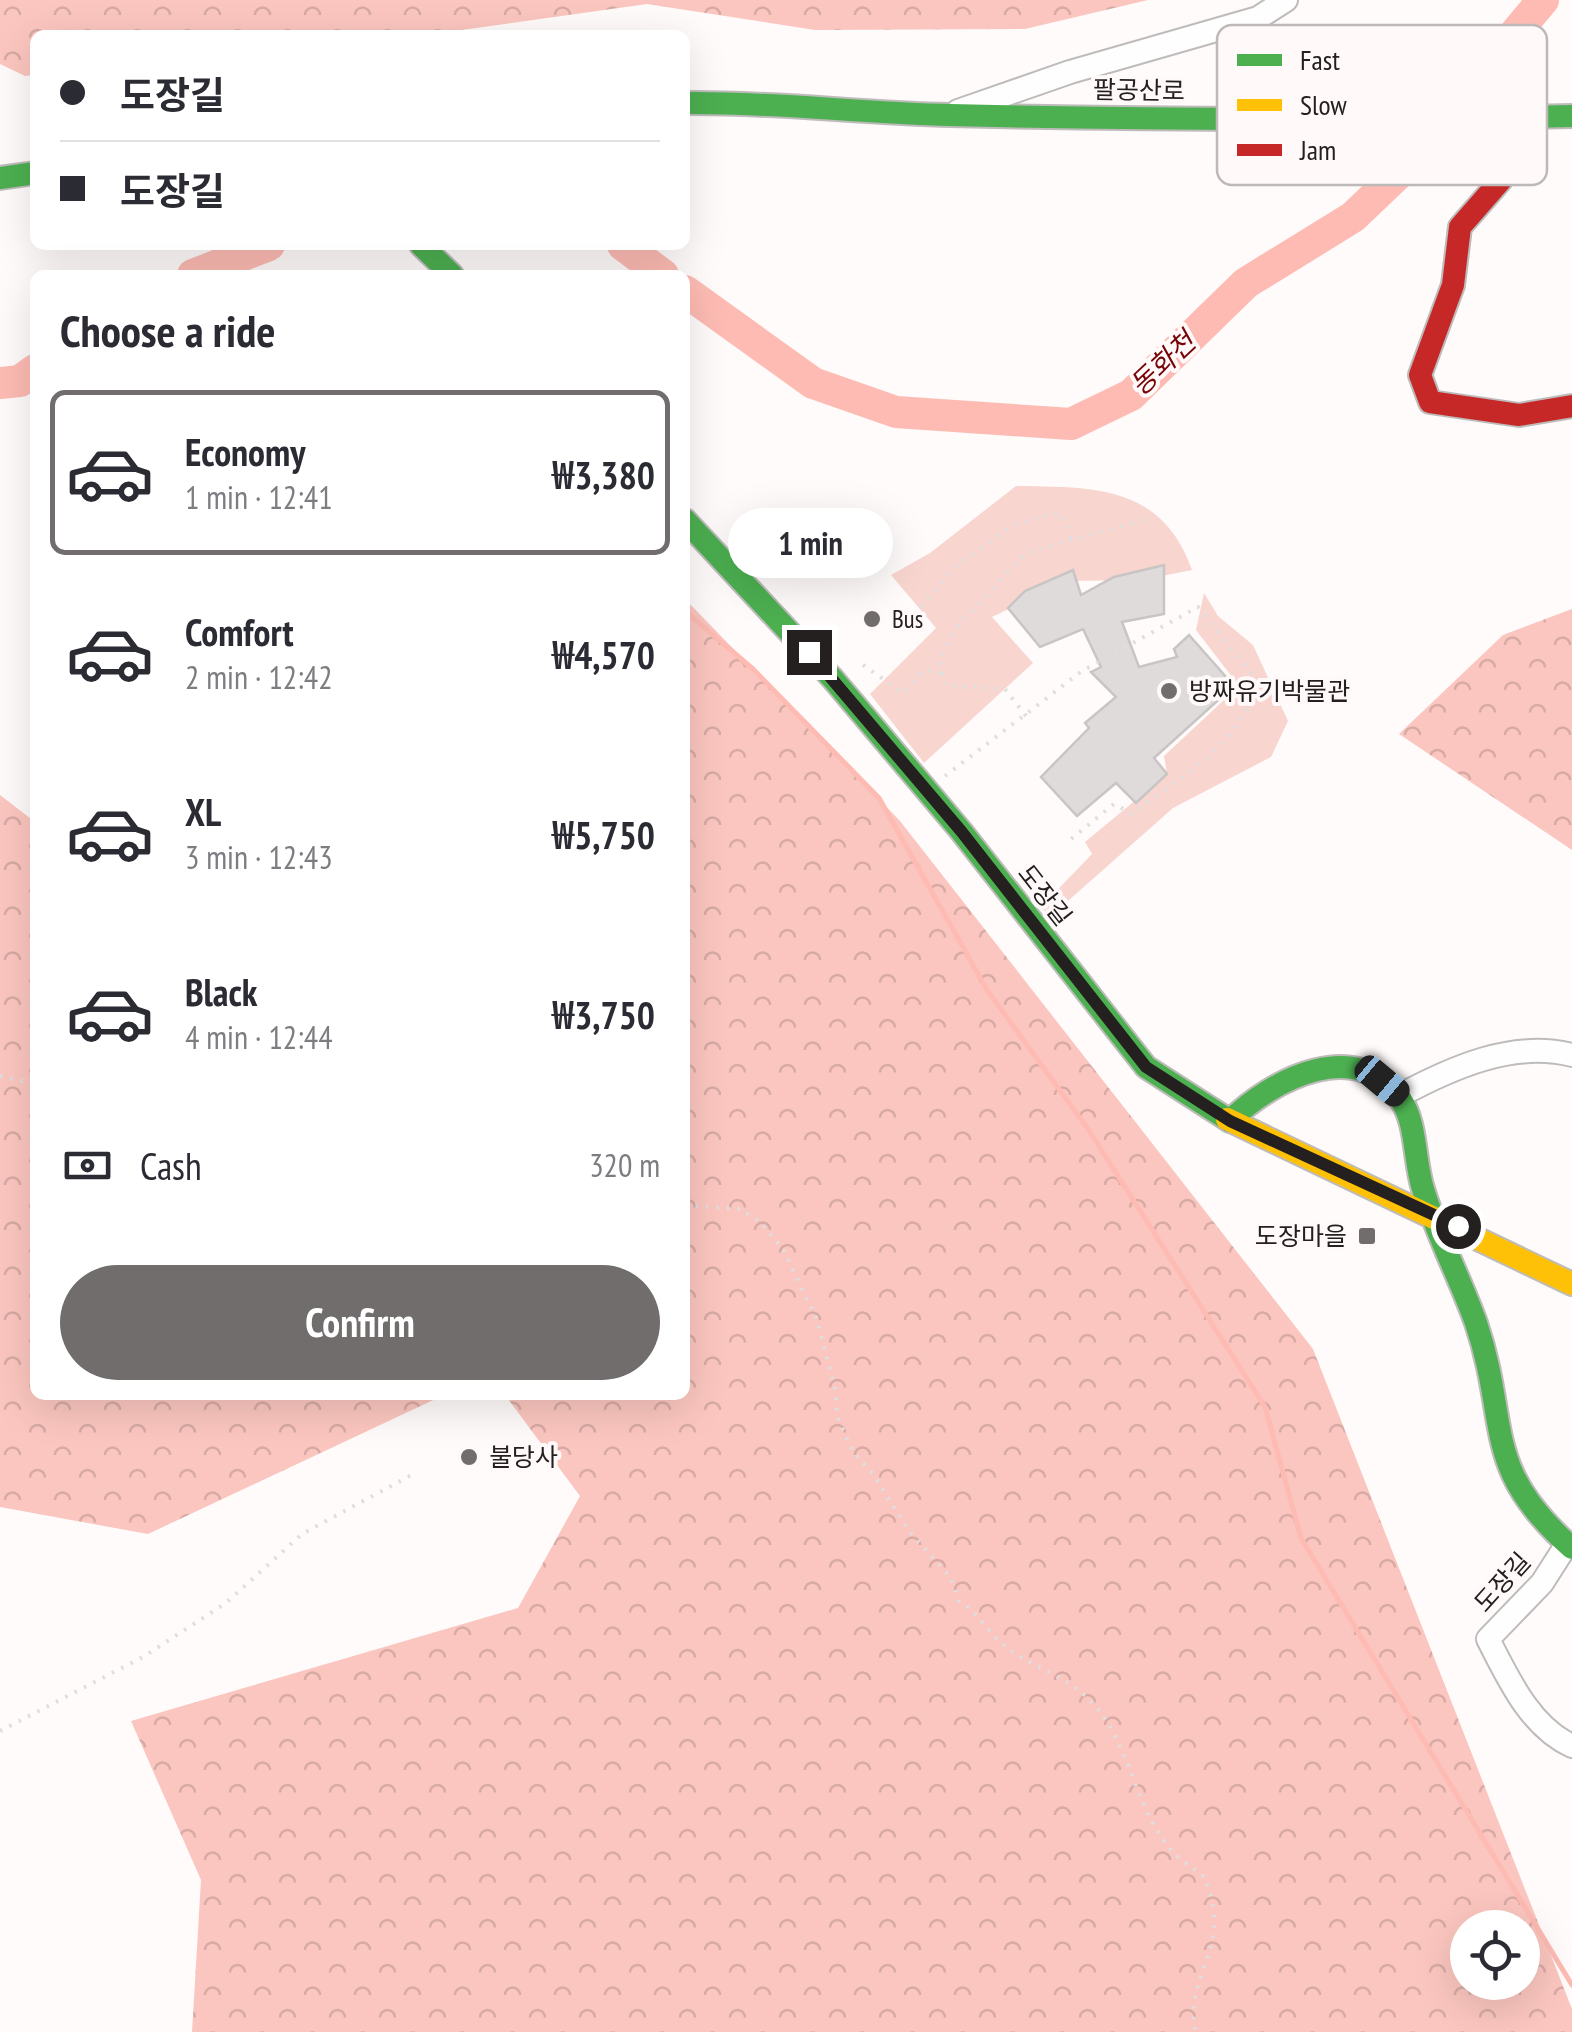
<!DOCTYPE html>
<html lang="en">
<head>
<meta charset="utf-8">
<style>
  :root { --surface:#fff; --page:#f2f2f3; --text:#2b2b33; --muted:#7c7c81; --line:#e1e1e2; --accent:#706d6c }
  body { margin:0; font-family:"PT Sans Narrow","Noto Sans KR",sans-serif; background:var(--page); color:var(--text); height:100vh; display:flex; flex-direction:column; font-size:38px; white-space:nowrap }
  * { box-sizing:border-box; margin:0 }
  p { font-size:32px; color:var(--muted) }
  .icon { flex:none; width:55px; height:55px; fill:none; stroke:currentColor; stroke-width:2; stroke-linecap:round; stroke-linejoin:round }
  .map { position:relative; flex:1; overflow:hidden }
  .side { position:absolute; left:30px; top:270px; width:660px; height:1130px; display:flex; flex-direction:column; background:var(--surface); border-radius:15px; box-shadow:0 10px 40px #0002 }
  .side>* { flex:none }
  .top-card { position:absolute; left:30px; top:30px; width:660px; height:220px; border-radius:15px; box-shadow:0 10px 40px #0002; display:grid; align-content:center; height:220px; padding:0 30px; background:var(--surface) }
  .fabs { position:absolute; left:1450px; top:1910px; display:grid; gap:20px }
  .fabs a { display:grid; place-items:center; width:90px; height:90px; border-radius:50%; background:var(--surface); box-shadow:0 10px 40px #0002; font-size:50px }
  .end { position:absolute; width:45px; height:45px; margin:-22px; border:12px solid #23201f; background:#fff; box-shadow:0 0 0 5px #fff }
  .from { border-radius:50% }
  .bubble { position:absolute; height:70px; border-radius:35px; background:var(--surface); box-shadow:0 10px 40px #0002; font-size:32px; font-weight:600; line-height:70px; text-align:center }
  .car { position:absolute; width:30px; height:60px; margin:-30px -15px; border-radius:12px; box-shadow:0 0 8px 2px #0007; background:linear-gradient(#222 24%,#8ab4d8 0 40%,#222 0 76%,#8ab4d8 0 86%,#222 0) }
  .top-card b { display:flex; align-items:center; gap:35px; height:95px; font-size:38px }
  .top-card b+b { border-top:2px solid var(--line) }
  .top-card i { width:25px; height:25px; background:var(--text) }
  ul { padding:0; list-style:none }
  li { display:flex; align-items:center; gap:30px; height:165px; margin:0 20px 15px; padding:0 10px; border:5px solid transparent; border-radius:15px }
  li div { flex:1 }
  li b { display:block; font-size:38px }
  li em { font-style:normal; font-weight:600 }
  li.on { border-color:var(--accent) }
  li>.icon { width:90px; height:90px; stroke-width:1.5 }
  h2 { padding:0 30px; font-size:45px; line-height:120px }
  .pay { display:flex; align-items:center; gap:25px; height:110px; padding:0 30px; font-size:38px }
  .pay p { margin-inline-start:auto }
  .cta { display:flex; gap:20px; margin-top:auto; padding:20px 30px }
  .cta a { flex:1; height:115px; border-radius:60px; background:var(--accent); color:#fff; font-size:40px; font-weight:600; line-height:115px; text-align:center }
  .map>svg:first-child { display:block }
  .forest { fill:url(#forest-crowns); fill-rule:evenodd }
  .park { fill:#f9d5d0 }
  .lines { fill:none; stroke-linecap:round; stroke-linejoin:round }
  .stream { stroke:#fdbbb3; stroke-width:5 }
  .river { stroke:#fdbbb3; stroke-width:32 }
  .building { fill:#dedbda; stroke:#c8c5c4; stroke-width:2.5 }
  .street-casing { stroke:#bebcbb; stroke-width:26 }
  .fast-casing { stroke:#bebcbb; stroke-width:26 }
  .slow-casing { stroke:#bebcbb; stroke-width:26 }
  .jam-casing { stroke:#bebcbb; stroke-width:26 }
  .path { stroke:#dfdede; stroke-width:4; stroke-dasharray:2.5 8; stroke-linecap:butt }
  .street { stroke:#fffefe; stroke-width:22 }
  .fast { stroke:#4caf50; stroke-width:22 }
  .slow { stroke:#ffc107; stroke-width:22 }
  .jam { stroke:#c62828; stroke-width:22 }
  .route { stroke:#23201f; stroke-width:12 }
  .poi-dot { fill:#706d6c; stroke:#fffaf9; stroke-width:4 }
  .labels { text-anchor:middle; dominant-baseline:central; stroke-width:8; stroke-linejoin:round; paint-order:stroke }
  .street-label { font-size:25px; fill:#23201f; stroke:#fffaf9 }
  .poi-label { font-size:25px; fill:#23201f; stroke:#fffaf9; text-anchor:start }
  .water-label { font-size:28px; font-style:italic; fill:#760407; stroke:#fffaf9 }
  .key { fill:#fffaf9; stroke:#bdb9b8; stroke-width:2.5 }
  .key-label { font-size:28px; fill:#23201f }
</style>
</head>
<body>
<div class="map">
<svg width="1572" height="2032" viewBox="0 0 1572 2032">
  <defs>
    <pattern id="forest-crowns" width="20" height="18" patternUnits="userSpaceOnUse" patternTransform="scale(2.5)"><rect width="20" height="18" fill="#fbc6bf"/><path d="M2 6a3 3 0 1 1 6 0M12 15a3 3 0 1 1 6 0" fill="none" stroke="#d7aaa4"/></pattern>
  </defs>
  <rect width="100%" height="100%" fill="#fefbfa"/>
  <g class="forest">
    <polygon points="0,0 1148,0 1025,29 815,30 647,4 426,35 35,35 35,75 25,76 0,64"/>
    <path d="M685 599 900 821 1313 1349 1572 2009V2032H192L201 1880 131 1721 518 1608 580 1496 505 1395H685ZM1468 1928H1522V1982H1468Z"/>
    <polygon points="1572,609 1572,850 1399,734 1503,635"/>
    <polygon points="0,795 35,822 35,1395 444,1395 148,1534 0,1507"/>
  </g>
  <g class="park">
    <path d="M1016 486C1094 487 1162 485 1192 570L1141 580 1067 581 992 617 1033 663 924 763 870 694 936 628 891 575 930 553Z"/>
    <polygon points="1204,593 1218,616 1253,645 1288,721 1271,757 1173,808 1051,916 1040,908 1092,854 1085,842 1167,774 1164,756 1239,686 1196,630"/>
  </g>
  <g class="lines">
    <g class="stream">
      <polyline points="29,374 35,377"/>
      <polyline points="685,611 753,669 879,798 987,990 1088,1129 1265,1407 1301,1538 1572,1985"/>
    </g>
    <g class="river">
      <polyline points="623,245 663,275"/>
      <polyline points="193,275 269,245"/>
      <polyline points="685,291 813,383 896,412 1071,424 1131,395 1246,283 1353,217 1396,176 1543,0"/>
      <polyline points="0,383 20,381 35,370"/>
    </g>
  </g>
  <polygon class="building" points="1164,565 1164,614 1122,622 1139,667 1177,657 1174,649 1189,635 1234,686 1154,758 1167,774 1136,803 1116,783 1077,816 1041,777 1089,728 1085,723 1116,697 1091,672 1101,667 1083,629 1040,647 1008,608 1025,591 1073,570 1081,595 1114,577"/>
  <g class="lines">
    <defs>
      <g id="street">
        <polyline points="958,111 1070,72 1258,18 1286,0"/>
        <path d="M1399 1096C1451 1068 1513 1040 1572 1055"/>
        <path d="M1567 1544 1542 1583 1488 1639C1508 1678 1530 1727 1572 1746"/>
      </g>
      <g id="fast">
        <path d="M685 103C774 102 861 113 950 115 1157 120 1365 120 1572 116"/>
        <polyline points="0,178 35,173"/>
        <polyline points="421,245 452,275"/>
        <polyline points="685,520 833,679 961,831 1146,1067 1227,1119"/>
        <path d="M1230 1121C1272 1079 1358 1035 1401 1100 1417 1124 1414 1161 1423 1189 1437 1236 1460 1278 1476 1323 1510 1424 1480 1467 1572 1548"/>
      </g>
      <polyline id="slow" points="1227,1119 1572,1284"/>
      <polyline id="jam" points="1520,115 1501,180 1460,227 1453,285 1420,375 1430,402 1519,415 1572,406"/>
    </defs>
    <use href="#street" class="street-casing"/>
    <use href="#fast" class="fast-casing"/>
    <use href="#slow" class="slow-casing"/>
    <use href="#jam" class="jam-casing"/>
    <g class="path">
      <polyline points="907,623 953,568 1013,525 1060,512 1072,540"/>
      <polyline points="863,665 903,693 924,670 943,674"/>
      <polyline points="1026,716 1005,689 945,685 939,661 954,630 1026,553 1146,519"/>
      <path d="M945 776 1082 671 1198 607 1259 683C1237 747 1182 775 1132 814L1114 804 1071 839"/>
      <polyline points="0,1076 35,1084"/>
      <path d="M685 1205 740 1209 760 1222 783 1249 817 1320 836 1393 837 1416 853 1452 873 1474 909 1531 951 1578 959 1601C974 1607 990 1636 1007 1648 1036 1669 1074 1679 1097 1708 1140 1761 1135 1837 1202 1874 1238 1946 1181 1977 1196 2032"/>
      <polyline points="0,1731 143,1657 226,1603 302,1534 417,1472"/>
    </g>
    <use href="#street" class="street"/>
    <use href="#fast" class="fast"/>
    <use href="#slow" class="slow"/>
    <use href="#jam" class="jam"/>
  </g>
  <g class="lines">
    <polyline class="route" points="809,652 961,831 1146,1067 1230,1121 1458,1226"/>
  </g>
  <g class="poi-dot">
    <circle cx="872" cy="619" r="10"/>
    <circle cx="1169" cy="691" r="10"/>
    <rect x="1357" y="1226" width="20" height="20" rx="5"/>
    <circle cx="469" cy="1457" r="10"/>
  </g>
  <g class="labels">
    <g class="street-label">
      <text transform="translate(1139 90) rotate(1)">팔공산로</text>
      <text transform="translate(1045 895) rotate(52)">도장길</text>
      <text transform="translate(1502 1582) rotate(-48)">도장길</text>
    </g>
    <g class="poi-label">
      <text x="892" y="619">Bus</text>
      <text x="1189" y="691">방짜유기박물관</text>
      <text x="1347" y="1236" text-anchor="end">도장마을</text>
      <text x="489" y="1457">불당사</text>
    </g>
    <g class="water-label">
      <text transform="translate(1162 363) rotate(-43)">동화천</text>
    </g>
  </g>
  <rect x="1217" y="25" width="330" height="160" rx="15" class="key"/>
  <rect x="1237" y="54" width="45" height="12" fill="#4caf50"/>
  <rect x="1237" y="99" width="45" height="12" fill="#ffc107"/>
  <rect x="1237" y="144" width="45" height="12" fill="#c62828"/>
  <g class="key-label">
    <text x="1300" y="70">Fast</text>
    <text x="1300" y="115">Slow</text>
    <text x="1300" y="160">Jam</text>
  </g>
</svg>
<div class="fabs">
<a><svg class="icon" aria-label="locate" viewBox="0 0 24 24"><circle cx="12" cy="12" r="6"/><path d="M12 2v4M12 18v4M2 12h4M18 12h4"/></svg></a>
</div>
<i class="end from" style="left:1458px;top:1226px"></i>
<i class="end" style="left:809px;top:652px"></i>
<div class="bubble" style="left:728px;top:508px;width:165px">1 min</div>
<i class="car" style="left:1382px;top:1081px;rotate:130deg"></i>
<div class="top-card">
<b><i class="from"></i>도장길</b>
<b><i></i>도장길</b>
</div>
<section class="side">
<h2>Choose a ride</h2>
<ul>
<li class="on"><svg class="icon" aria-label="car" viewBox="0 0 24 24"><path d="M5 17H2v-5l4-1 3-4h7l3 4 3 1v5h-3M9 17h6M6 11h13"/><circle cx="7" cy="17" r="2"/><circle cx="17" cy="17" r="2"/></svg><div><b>Economy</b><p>1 min · 12:41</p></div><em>₩3,380</em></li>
<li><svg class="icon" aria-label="car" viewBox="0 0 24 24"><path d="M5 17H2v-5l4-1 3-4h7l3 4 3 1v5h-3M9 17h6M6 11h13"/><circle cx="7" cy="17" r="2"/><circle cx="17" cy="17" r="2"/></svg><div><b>Comfort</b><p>2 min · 12:42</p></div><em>₩4,570</em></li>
<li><svg class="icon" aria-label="car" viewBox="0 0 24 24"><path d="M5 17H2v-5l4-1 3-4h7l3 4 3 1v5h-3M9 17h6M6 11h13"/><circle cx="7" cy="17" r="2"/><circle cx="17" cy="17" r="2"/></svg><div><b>XL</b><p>3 min · 12:43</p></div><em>₩5,750</em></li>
<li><svg class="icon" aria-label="car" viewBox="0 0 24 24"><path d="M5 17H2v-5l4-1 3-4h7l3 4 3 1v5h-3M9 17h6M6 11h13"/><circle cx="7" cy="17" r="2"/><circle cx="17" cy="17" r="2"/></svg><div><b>Black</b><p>4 min · 12:44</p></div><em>₩3,750</em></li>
</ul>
<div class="pay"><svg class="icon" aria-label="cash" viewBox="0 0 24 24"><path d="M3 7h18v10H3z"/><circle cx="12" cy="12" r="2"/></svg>Cash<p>320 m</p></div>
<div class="cta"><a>Confirm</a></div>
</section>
</div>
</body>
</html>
